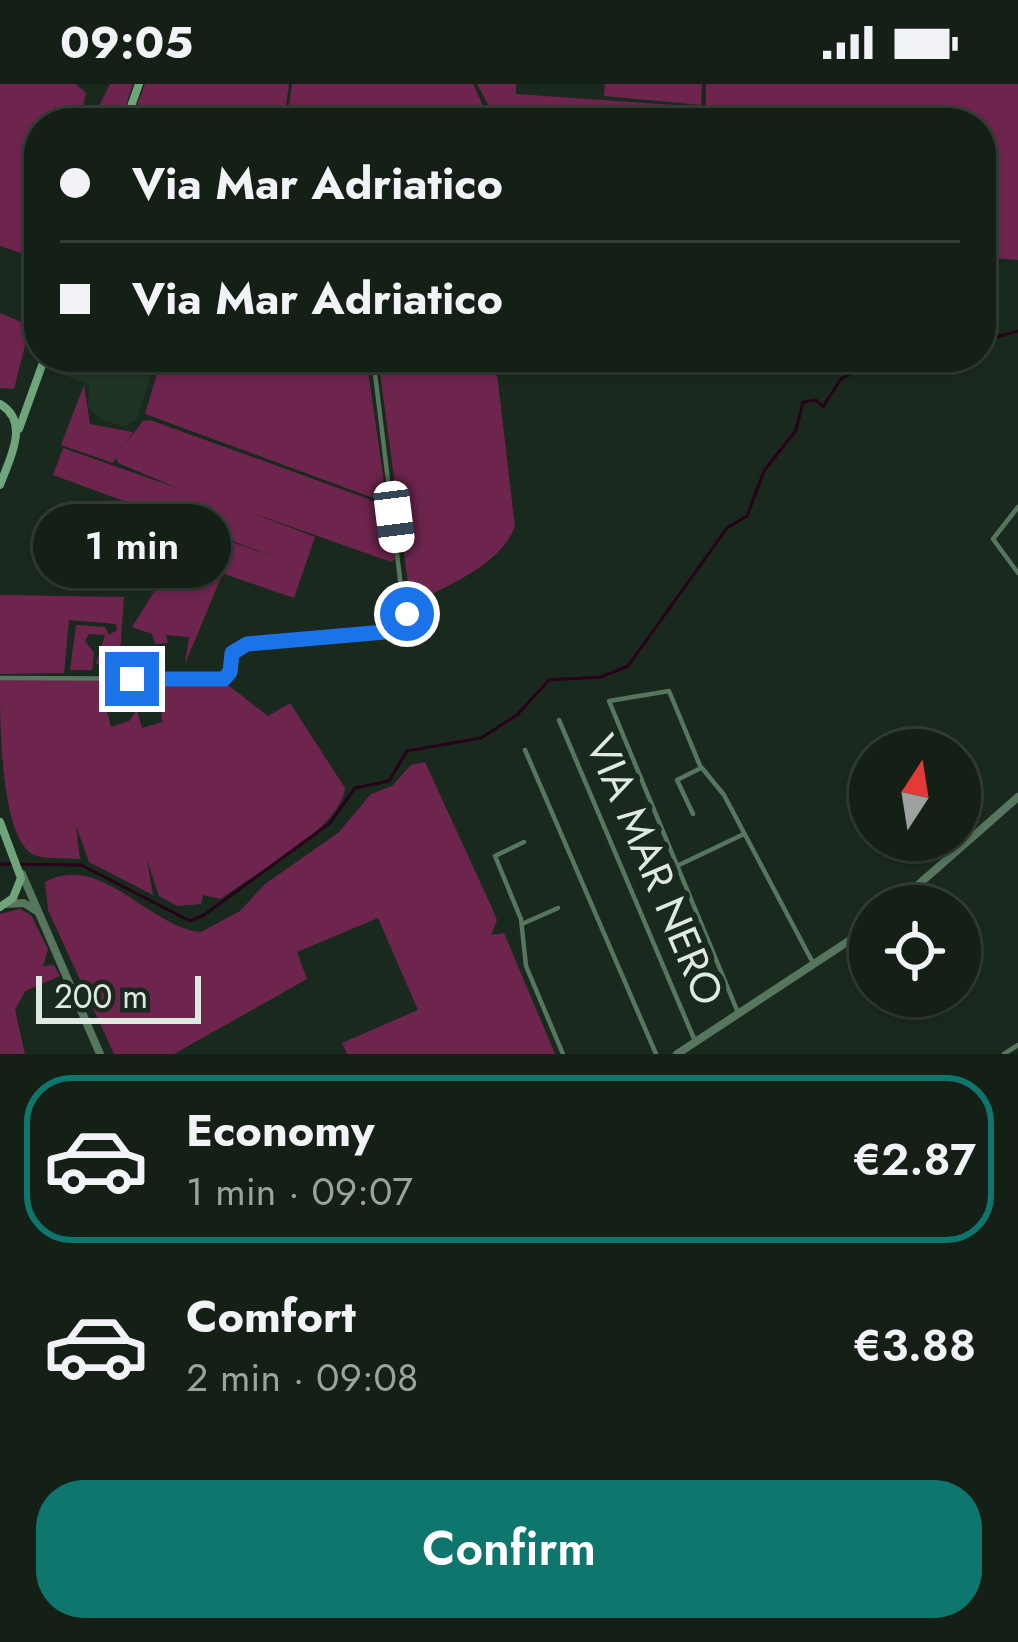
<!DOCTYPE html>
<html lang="en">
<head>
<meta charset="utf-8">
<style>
  :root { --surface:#141f16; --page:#1d271f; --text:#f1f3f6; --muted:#9da2a1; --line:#333d35; --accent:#0f766e }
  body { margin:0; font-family:Jost,sans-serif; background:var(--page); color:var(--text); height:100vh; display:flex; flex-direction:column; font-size:45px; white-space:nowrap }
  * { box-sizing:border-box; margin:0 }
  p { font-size:39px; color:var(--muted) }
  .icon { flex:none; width:66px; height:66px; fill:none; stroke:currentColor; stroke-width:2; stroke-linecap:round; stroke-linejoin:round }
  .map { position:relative; height:970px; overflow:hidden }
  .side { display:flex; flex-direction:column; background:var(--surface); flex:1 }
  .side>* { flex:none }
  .top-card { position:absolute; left:24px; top:24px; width:972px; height:264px; border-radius:48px; box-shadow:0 3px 9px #0004,0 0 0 3px var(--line); display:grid; align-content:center; height:264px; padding:0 36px; background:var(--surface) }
  .needle { width:78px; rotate:12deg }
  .tools { position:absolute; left:849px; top:645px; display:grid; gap:24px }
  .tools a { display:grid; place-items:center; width:132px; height:132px; border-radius:50%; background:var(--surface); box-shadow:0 3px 9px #0004,0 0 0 3px var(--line); font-size:60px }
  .scale { position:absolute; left:36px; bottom:30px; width:165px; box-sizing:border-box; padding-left:12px; border:6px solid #dfe8e1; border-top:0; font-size:33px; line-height:42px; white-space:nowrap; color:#dfe8e1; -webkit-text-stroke:9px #1a291d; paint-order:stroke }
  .end { position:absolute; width:54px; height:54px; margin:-27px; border:15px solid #1a73e8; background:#fff; box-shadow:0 0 0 6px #fff }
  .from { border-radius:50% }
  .bubble { position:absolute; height:84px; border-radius:42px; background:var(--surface); box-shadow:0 3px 9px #0004,0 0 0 3px var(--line); font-size:39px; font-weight:600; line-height:84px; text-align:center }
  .car { position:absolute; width:36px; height:72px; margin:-36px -18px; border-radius:15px; box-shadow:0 0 9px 3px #0007; background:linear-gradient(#fff 24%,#345 0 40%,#fff 0 76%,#345 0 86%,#fff 0) }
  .top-card b { display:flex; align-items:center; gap:42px; height:114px; font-size:45px }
  .top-card b+b { border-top:3px solid var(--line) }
  .top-card i { width:30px; height:30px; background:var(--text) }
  ul { padding:21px 0 0; list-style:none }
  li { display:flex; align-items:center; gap:36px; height:168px; margin:0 24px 18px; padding:0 12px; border:6px solid transparent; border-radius:48px }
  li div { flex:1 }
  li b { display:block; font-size:45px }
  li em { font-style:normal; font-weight:600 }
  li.selected { border-color:var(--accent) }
  li>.icon { width:108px; height:108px; stroke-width:1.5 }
  .primary-button { display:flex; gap:24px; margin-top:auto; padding:24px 36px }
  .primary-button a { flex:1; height:138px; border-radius:48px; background:var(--accent); color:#fff; font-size:48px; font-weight:600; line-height:138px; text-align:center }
  .status { display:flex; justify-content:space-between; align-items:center; height:84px; padding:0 60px; background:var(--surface); direction:ltr }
  .status svg { height:33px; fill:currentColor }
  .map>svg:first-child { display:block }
  .built { fill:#203425 }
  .green { fill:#6d254e }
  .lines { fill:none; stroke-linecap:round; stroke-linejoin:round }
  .stream { stroke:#270218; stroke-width:3 }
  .minor { stroke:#56765d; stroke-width:4.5 }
  .tertiary { stroke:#56765d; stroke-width:8 }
  .secondary { stroke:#70a57c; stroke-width:8 }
  .route { stroke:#1a73e8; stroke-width:15 }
  .labels { text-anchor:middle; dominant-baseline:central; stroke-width:12; stroke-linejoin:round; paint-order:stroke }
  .street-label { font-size:42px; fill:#dfe8e1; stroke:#1a291d }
</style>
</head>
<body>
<div class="status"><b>09:05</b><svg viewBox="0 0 49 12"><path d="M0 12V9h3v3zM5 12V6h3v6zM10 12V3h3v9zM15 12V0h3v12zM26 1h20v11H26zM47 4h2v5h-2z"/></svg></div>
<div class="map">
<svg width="1018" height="970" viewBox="0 0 1018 970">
  <rect width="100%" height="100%" fill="#1a291d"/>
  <polygon class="built" points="52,273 157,273 136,336 124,342 103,337 88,323 89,300 48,286"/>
  <g class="green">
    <polygon points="0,0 76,0 86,9 83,22 93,39 39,39 39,175 0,162"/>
    <polygon points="110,0 133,0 120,39 99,39 96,28"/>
    <polygon points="145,0 289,0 284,37 291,39 130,39"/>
    <polygon points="292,0 473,0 491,39 287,35"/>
    <polygon points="477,0 516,0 516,10 703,23 703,39 498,39"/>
    <polygon points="605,0 702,0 701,21 604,12"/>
    <polygon points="706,0 1018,0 1018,176 981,173 981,39 706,39"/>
    <polygon points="0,229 30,242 14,305 0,304"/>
    <polygon points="162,273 366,273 387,419 145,330"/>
    <path d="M495 273 515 443C496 486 448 499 411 522L380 289Z"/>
    <polygon points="84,301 90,340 133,348 113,379 61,361"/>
    <polygon points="150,336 385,421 395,475 391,478 247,427 315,453 294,514 204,483 222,491 185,580 189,553 166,551 168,559 155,560 152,550 132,543 154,508 150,505 165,470 175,474 175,469 134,450 130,434 130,455 109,449 114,419 276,473 53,391 63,364 180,405 118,379 116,372 143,337"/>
    <polygon points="0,511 124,513 120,569 108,565 105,580 96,580 105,551 89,550 85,557 94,569 92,586 70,586 76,541 105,543 109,551 117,546 116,540 69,536 64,589 0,590"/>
    <path d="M0 596H99L111 643 129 637 137 626 142 644 162 638 159 599 224 598 268 632 290 619 345 704C340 746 254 789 221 815L203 811 201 820 177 822 159 812 147 776 153 811 89 778 76 742 80 775C67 774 45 776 32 770 0 750 0 636 0 596Z"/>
    <path d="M425 678 492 824 497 836 491 851 504 849 555 970H347L342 959 418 926 378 834 297 868 307 895 174 970H114L48 826 45 798C101 767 150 844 201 848L240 827 265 800 338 749 371 710 392 702 411 681Z"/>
    <polygon points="20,825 31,831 48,865 43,882 54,881 60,892 25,907 15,926 25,970 0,970 0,830"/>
  </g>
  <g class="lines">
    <g class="stream">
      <polyline points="981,257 1018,247"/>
      <polyline points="0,780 81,781 190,837 204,831 330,739 355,704 389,697 407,667 481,654 517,631 549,596 601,593 628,582 727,444 747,432 764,387 796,346 803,318 816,316 823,323 841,295 876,276 893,285 933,273"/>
    </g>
    <g class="minor">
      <polyline points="1018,423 993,455 1018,489"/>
      <path d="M0 594 222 595 230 590 232 569C281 533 356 567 405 536L373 273"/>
      <polyline points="559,636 695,957"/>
      <polyline points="525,666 656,970"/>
      <polyline points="702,684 724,711 812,877"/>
      <polyline points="693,730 677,696 701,684 669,607 609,617 739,931"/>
      <polyline points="524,758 495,772 521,835 526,882 563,970"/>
      <polyline points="679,781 744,750"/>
      <polyline points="522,840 558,824"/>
      <polyline points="1004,970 1018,961"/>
    </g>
    <g class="tertiary">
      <polyline points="22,790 100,970"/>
      <polyline points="5,820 24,819 35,826"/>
      <polyline points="894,822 1018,713"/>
      <polyline points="677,970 870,843"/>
    </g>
    <g class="secondary">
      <polyline points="125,39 139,0"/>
      <path d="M0 320C31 338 9 376 0 401"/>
      <polyline points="19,345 45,273"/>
      <polyline points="0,738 21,794 13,814 0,823"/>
    </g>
  </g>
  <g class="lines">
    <polyline class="route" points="132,595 224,595 230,588 232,569 247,560 385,548 407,530"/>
  </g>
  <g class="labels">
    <g class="street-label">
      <text transform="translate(655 786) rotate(67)">VIA MAR NERO</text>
    </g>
  </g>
</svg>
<div class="tools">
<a><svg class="needle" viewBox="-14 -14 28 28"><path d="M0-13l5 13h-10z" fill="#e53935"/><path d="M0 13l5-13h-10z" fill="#9da2a1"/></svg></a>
<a><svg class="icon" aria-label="locate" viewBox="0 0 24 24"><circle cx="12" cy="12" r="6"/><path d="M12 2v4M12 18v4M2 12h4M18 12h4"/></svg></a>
</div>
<div class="scale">200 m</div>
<i class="end from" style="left:407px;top:530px"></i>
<i class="end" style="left:132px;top:595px"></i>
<div class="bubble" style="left:33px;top:420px;width:198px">1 min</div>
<i class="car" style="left:394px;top:433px;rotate:173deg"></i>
<div class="top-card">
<b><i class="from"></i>Via Mar Adriatico</b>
<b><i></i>Via Mar Adriatico</b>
</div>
</div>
<section class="side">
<ul>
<li class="selected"><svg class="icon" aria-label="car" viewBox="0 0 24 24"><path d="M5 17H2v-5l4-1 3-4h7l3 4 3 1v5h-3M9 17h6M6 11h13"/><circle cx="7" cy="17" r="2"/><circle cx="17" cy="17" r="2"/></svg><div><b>Economy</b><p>1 min · 09:07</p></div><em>€2.87</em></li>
<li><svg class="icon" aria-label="car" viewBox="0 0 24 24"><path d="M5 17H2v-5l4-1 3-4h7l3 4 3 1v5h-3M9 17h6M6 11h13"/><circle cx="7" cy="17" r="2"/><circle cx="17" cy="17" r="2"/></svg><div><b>Comfort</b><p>2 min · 09:08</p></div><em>€3.88</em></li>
</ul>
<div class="primary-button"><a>Confirm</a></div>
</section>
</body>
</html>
